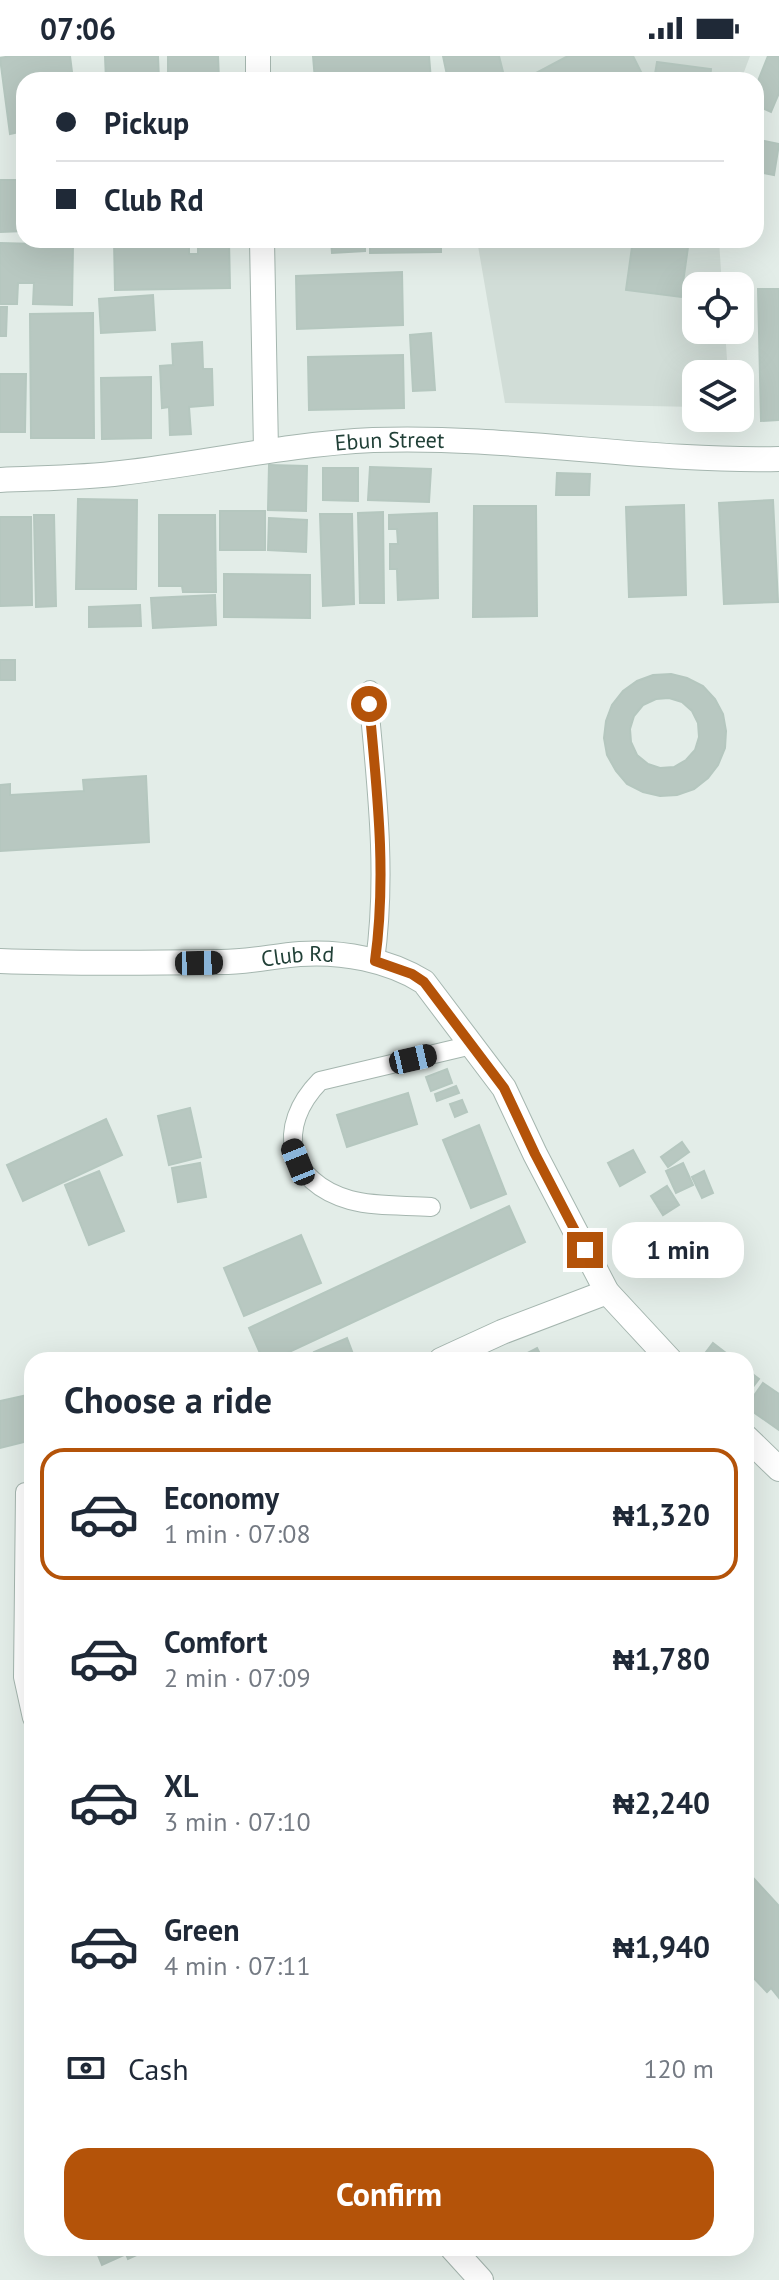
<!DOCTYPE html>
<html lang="en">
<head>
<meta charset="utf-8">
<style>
  :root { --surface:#fff; --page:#f2f2f3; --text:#1f2937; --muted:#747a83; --line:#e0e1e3; --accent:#b45309 }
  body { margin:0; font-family:"PT Sans",sans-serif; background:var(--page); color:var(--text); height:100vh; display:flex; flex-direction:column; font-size:30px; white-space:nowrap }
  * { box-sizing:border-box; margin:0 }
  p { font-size:26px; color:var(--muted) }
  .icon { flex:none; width:44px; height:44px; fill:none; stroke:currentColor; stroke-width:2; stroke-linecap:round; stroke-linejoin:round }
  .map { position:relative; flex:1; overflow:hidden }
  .side { position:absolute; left:24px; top:1296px; width:730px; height:904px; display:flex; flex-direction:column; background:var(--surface); border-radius:24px; box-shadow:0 8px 32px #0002 }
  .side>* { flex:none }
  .top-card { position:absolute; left:16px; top:16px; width:748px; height:176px; border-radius:24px; box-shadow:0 8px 32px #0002; display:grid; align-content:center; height:176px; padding:0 40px; background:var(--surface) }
  .tools { position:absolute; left:682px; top:216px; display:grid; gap:16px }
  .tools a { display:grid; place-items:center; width:72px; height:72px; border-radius:16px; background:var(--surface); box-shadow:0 8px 32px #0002; font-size:40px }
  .end { position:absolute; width:36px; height:36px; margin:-18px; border:10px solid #b45309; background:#fff; box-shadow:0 0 0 4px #fff }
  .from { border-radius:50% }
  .bubble { position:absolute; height:56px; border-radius:24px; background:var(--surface); box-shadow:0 8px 32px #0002; font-size:26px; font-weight:800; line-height:56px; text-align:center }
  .car { position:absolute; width:24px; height:48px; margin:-24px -12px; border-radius:10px; box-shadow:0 0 6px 2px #0007; background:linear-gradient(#222 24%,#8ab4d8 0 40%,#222 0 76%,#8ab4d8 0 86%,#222 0) }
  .top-card b { display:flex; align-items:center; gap:28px; height:76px; font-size:30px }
  .top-card b+b { border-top:2px solid var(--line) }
  .top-card i { width:20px; height:20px; background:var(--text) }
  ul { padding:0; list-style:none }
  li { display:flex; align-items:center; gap:24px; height:132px; margin:0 16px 12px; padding:0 24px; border:4px solid transparent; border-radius:24px }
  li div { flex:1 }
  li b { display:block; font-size:30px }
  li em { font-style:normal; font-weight:800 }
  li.active { border-color:var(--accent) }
  li>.icon { width:72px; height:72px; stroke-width:1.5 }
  h2 { padding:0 40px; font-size:36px; line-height:96px }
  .pay { display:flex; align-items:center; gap:20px; height:88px; padding:0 40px; font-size:30px }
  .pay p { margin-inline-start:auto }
  .primary-button { display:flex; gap:16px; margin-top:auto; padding:16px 40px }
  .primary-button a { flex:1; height:92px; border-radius:24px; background:var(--accent); color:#fff; font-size:32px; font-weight:800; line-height:92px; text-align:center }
  .status { display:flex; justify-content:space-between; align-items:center; height:56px; padding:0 40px; background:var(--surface); direction:ltr }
  .status svg { height:22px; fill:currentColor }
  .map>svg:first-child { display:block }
  .built { fill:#d1ddd7 }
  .building { fill:#b8c8c1; stroke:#b5c7bf; stroke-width:2; fill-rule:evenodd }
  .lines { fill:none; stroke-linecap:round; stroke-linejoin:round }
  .service-casing { stroke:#a5b6af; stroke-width:20 }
  .minor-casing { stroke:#a5b6af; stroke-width:26 }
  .service { stroke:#fff; stroke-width:18 }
  .minor { stroke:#fff; stroke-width:24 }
  .route { stroke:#b45309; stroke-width:10 }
  .labels { text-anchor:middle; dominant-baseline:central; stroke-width:6; stroke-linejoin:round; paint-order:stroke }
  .street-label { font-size:22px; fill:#214037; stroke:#f3f9f6 }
</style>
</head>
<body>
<div class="status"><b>07:06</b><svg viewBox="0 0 49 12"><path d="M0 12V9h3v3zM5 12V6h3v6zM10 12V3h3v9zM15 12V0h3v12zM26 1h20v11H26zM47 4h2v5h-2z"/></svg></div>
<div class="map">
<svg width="779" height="2224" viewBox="0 0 779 2224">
  <rect width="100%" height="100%" fill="#e3ede8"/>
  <g class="built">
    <polygon points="446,0 750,0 741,24 450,24"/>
    <polygon points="477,184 719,184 722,230 696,230 696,274 725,274 728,318 696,318 696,351 505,347"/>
  </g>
  <g class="building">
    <polygon points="11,0 70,0 72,16 51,20 52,24 24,24 24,75 10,78 0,2"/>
    <polygon points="105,0 158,0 159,24 106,24"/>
    <polygon points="168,0 218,0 219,24 168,24"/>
    <polygon points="313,0 429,0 431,24 315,24"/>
    <polygon points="443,0 499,0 505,24 448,24"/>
    <polygon points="633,0 645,24 523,24 568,0"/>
    <polygon points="768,0 779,0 779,37 771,56 756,49 756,30"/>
    <polygon points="657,6 711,13 710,24 654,24"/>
    <polygon points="756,79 760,80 759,84 779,88 774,119 758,116 757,125"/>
    <polygon points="0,124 24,124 24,175 0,176"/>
    <polygon points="114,184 189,184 189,198 198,198 198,184 229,184 230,232 115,234"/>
    <polygon points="331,184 365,184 365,195 332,197"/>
    <polygon points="370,184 441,184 441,196 370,197"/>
    <polygon points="633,184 689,184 681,241 626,234"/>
    <polygon points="0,187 73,189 72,249 33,248 34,227 18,227 17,248 0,248"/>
    <polygon points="402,216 403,269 297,273 296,220"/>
    <polygon points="758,233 779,233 779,364 761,365"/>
    <polygon points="153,239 155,274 101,277 99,243"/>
    <polygon points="0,251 7,251 6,280 0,280"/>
    <polygon points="93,257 94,382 31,382 30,258"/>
    <polygon points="431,277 435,334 413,335 410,279"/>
    <polygon points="202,286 203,313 212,313 213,349 189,351 191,378 170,379 169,351 162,352 160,310 173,309 172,288"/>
    <polygon points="403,299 404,352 309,354 308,301"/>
    <polygon points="0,318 26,318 25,376 0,376"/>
    <polygon points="151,321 151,382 102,383 101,322"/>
    <polygon points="269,409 307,410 306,455 268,454"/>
    <polygon points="370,411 431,413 429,446 368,444"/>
    <polygon points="323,412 358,412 358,445 323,444"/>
    <polygon points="557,417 590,418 589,439 556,439"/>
    <polygon points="78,443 137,444 136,533 76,533"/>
    <polygon points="773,444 778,546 724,548 719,447"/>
    <polygon points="684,449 686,539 629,541 626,451"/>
    <polygon points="474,450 536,450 537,560 473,561"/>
    <rect x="220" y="455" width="45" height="39"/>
    <polygon points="383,456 384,547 360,547 358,457"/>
    <polygon points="437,457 438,542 398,544 397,513 390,513 390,488 398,488 397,473 389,473 389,459"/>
    <polygon points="320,458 352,458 354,548 323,550"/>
    <polygon points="34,459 54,459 56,550 36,551"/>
    <polygon points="159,459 215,459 216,536 183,536 182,530 159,530"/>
    <polygon points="0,461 31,461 32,549 0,550"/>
    <polygon points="269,462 307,464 306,496 268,494"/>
    <polygon points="224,518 310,519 310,562 224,561"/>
    <polygon points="215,539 216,569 153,572 151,542"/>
    <polygon points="140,549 141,570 89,571 89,551"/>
    <rect x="0" y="604" width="15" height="20"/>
    <path d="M671 618 687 622 703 630 715 643 723 658 726 675 725 692 718 709 708 722 694 733 677 739 660 740 643 736 627 728 616 715 607 699 604 682 606 665 612 649 623 635 637 625 653 619ZM669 642 682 646 692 655 698 667 699 681 695 694 686 704 674 711 660 712 648 708 637 699 631 686 630 673 634 660 643 649 656 643Z"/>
    <polygon points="146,720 149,786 0,795 0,729 10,728 10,739 84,735 83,724"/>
    <polygon points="447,1013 452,1027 431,1035 426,1021"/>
    <polygon points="456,1030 459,1037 437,1045 435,1038"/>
    <polygon points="408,1037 417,1068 347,1091 337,1059"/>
    <polygon points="462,1044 467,1056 455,1061 450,1048"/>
    <polygon points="190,1052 201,1101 169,1109 158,1060"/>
    <polygon points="106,1063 122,1099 23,1145 7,1109"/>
    <polygon points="479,1069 506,1138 471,1152 443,1084"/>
    <polygon points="682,1086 689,1096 668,1111 661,1101"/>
    <polygon points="633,1094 645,1116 620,1130 608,1107"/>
    <polygon points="200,1107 206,1141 178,1146 172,1112"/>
    <polygon points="683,1107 693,1129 676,1137 666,1115"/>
    <polygon points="99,1115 124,1175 89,1189 65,1129"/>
    <polygon points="704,1115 713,1137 702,1142 692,1121"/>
    <polygon points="667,1130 679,1149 663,1159 651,1140"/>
    <polygon points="509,1150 525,1186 272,1304 263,1304 249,1272"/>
    <polygon points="301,1179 321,1227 244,1260 224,1212"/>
    <polygon points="347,1282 353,1298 339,1304 317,1304 314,1296"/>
    <polygon points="713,1287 735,1304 700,1304"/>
    <polygon points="537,1292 543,1304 514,1304"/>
    <polygon points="746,1313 759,1323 746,1340"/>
    <polygon points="763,1327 779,1338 779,1374 746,1351"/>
    <polygon points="32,1338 32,1384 0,1392 0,1345"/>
    <polygon points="746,1814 779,1850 779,1942 771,1932 767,1936 746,1914"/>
    <polygon points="95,2192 152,2192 128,2203 126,2198 102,2209"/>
  </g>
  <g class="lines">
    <defs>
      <g id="service">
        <path d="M370 634 369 648C377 734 387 819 375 905"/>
        <path d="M431 1151C406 1149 375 1151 350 1144 287 1126 275 1071 320 1025L472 989"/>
        <polyline points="25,1436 23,1621 32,1662"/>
      </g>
      <g id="minor">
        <polyline points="258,0 258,24"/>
        <polyline points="262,184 266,394"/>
        <path id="s1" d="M0 424C40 422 81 422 121 417 206 407 288 388 373 384 509 379 644 406 779 403"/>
        <path id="s2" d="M0 905C74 908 147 907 221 906 248 906 274 900 300 898 342 895 389 904 424 926L504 1032 535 1098 607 1236 670 1304"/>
        <polyline points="441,1304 502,1276 607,1236"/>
        <polyline points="746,1381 779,1413"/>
        <polyline points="452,2192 481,2224"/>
      </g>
    </defs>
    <use href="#service" class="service-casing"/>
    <use href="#minor" class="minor-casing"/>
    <use href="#service" class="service"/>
    <use href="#minor" class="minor"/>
  </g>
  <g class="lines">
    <path class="route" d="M369 648C377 735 387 818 375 905L412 918 424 926 504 1032 535 1098 585 1194"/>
  </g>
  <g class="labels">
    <g class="street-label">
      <text stroke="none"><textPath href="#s1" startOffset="392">Ebun Street</textPath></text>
      <text stroke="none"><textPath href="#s2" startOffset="298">Club Rd</textPath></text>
    </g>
  </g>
</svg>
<div class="tools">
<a><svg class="icon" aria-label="locate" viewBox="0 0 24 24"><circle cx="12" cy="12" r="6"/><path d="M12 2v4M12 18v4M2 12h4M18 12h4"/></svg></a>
<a><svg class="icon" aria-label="layers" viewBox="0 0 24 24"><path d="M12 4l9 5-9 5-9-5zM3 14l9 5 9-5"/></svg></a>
</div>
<i class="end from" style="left:369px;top:648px"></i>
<i class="end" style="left:585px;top:1194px"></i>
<div class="bubble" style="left:612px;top:1166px;width:132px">1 min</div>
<i class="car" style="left:199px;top:907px;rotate:89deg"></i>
<i class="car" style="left:413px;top:1003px;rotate:77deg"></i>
<i class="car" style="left:298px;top:1106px;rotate:338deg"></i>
<div class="top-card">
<b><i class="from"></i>Pickup</b>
<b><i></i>Club Rd</b>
</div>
<section class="side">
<h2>Choose a ride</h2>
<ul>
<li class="active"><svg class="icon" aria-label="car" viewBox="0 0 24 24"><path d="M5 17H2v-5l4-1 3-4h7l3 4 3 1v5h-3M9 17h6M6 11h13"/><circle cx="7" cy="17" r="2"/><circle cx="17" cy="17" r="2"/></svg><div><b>Economy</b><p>1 min · 07:08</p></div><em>₦1,320</em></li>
<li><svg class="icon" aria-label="car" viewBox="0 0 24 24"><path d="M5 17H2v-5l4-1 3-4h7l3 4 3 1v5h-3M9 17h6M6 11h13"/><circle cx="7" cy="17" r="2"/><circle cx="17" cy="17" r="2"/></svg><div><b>Comfort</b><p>2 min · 07:09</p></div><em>₦1,780</em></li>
<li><svg class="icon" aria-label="car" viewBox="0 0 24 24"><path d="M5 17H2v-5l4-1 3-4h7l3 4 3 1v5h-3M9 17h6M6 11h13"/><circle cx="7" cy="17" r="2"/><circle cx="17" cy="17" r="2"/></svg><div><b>XL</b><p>3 min · 07:10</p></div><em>₦2,240</em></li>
<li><svg class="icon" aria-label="car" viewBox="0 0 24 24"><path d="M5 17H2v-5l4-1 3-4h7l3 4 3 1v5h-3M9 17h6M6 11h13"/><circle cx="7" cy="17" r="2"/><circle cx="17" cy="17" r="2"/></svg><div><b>Green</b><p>4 min · 07:11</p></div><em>₦1,940</em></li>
</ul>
<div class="pay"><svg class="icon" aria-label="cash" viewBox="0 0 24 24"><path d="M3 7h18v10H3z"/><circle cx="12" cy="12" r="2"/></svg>Cash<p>120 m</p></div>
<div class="primary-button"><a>Confirm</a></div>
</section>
</div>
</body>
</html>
